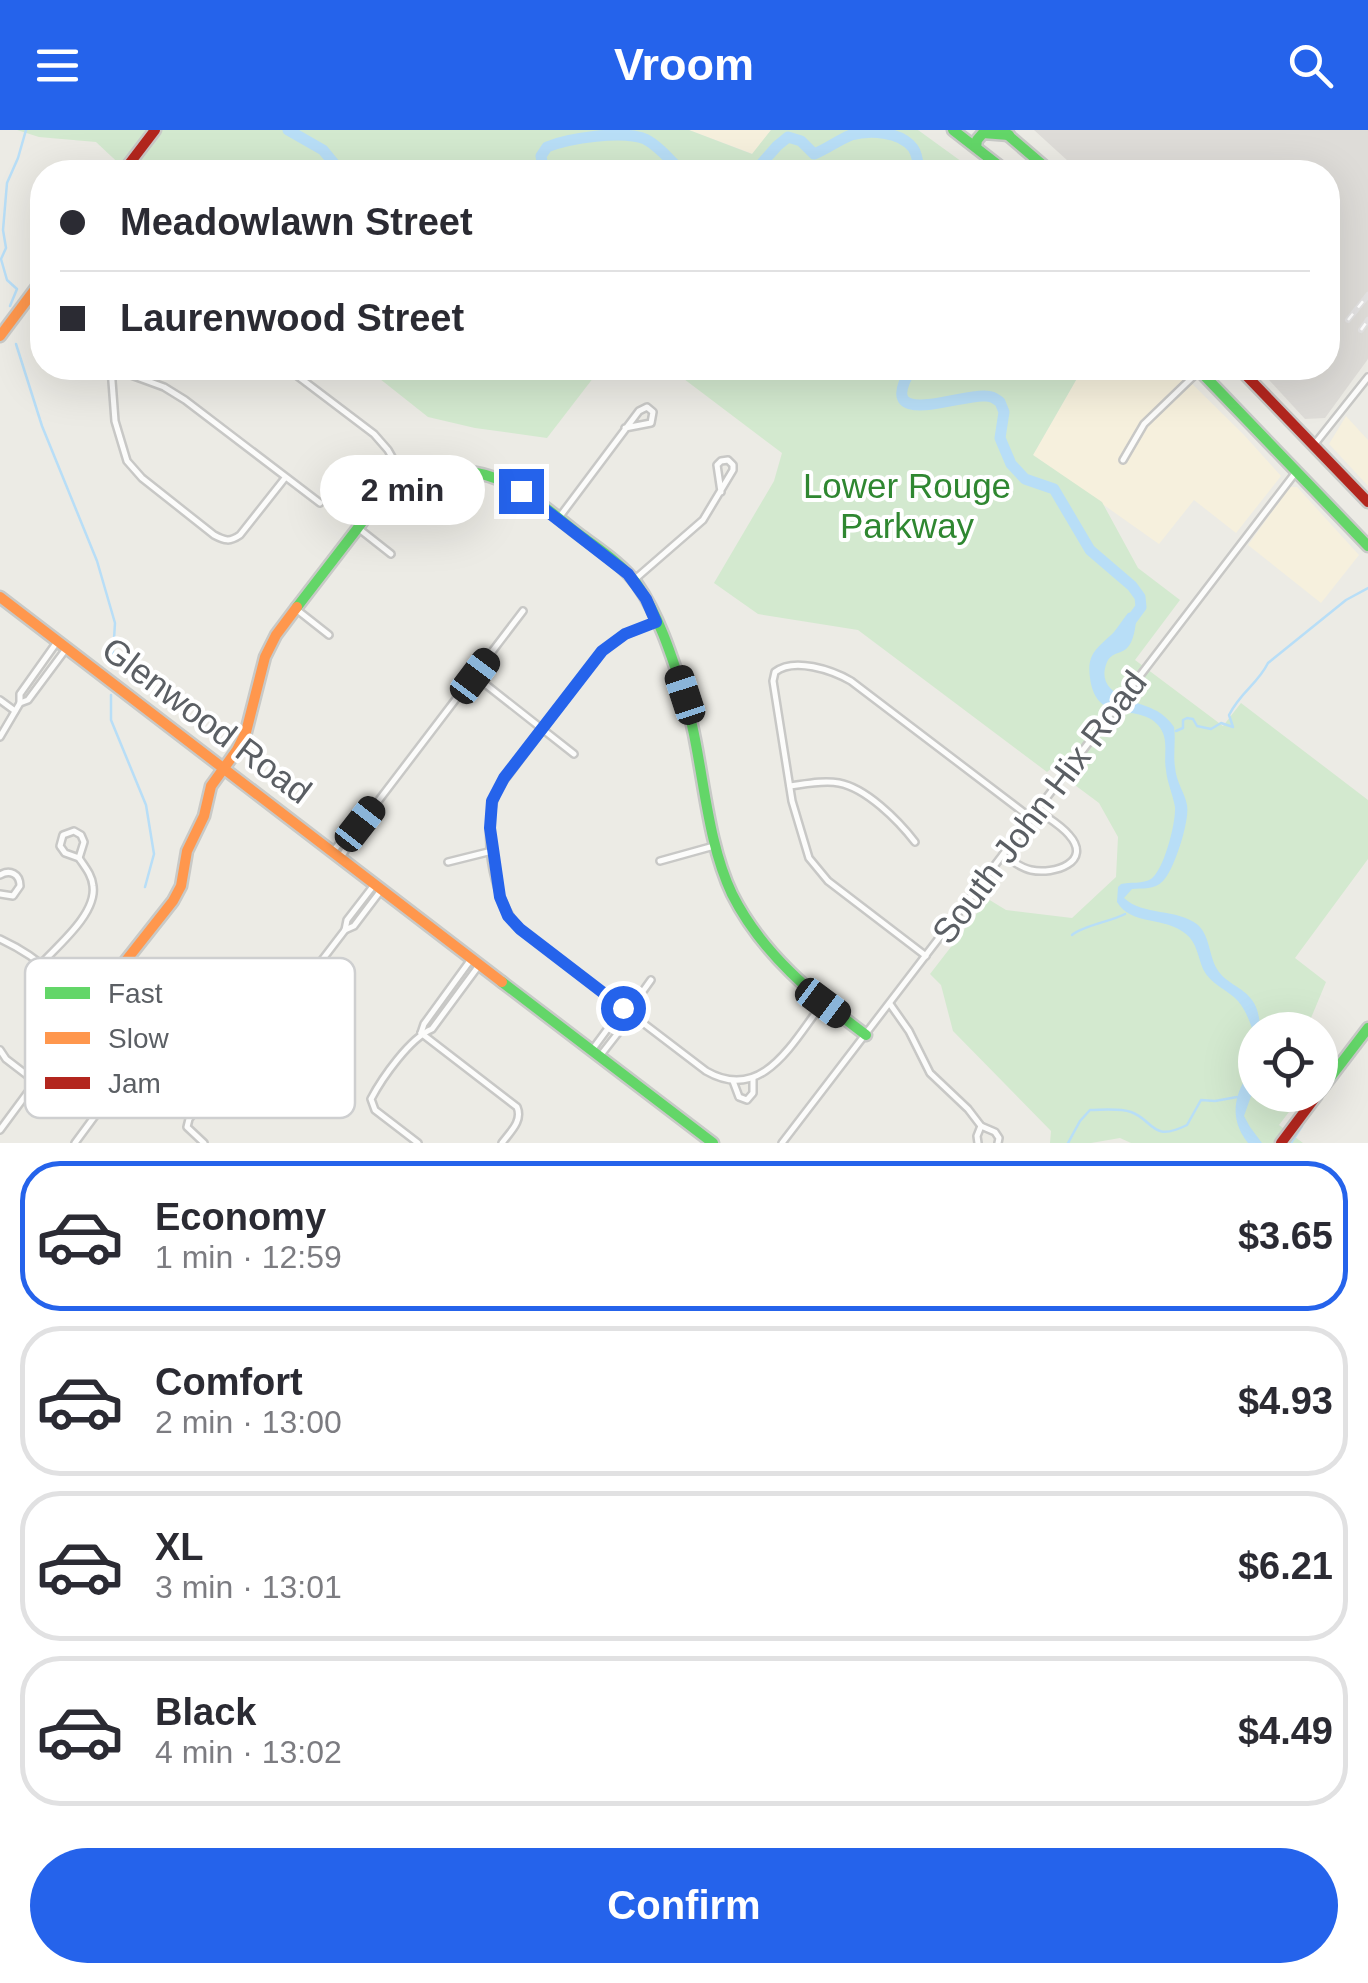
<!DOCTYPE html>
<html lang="en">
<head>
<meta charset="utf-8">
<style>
  :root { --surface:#fff; --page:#f7f7f7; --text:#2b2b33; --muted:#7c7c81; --line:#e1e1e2; --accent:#2563eb }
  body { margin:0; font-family:Arial,sans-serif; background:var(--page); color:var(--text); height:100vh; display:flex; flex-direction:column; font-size:38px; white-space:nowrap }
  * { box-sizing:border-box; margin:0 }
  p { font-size:32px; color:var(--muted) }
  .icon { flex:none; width:55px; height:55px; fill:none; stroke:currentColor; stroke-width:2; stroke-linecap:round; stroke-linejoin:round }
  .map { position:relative; height:1013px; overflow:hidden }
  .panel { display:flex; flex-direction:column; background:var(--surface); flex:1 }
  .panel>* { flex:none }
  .top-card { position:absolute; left:30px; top:30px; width:1310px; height:220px; border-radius:40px; box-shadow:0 10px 40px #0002; display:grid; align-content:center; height:220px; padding:0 30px; background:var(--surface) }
  .tools { position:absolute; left:1238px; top:882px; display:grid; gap:20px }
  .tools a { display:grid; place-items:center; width:100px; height:100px; border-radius:50%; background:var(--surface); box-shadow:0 10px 40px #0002; font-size:50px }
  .end { position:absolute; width:45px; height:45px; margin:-22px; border:12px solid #2563eb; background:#fff; box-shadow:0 0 0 5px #fff }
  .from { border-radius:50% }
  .bubble { position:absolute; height:70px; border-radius:35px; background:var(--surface); box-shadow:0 10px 40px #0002; font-size:32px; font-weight:800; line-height:70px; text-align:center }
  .car { position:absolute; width:30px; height:60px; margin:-30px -15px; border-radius:12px; box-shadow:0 0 8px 2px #0007; background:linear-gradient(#222 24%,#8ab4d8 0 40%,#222 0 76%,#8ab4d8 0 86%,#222 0) }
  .top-card b { display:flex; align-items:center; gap:35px; height:95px; font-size:38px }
  .top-card b+b { border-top:2px solid var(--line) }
  .top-card i { width:25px; height:25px; background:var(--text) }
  ul { padding:18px 0 0; list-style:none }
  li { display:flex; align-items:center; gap:30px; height:150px; margin:0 20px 15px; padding:0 10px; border:5px solid var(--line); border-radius:40px }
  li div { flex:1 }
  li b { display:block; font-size:38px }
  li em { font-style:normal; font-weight:800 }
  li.selected { border-color:var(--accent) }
  li>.icon { width:90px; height:90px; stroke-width:1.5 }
  .action { display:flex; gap:20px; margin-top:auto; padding:20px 30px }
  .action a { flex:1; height:115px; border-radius:60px; background:var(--accent); color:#fff; font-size:40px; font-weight:800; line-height:115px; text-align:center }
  header { display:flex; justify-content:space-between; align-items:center; height:130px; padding:0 30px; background:var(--accent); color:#fff; font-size:45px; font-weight:800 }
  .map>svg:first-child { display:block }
  .commercial { fill:#f6f0dd }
  .industrial { fill:#dedcd8 }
  .green { fill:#d3e9cf }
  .water { fill:#b8def7 }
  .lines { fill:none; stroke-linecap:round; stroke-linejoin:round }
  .stream { stroke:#b8def7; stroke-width:2.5 }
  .river { stroke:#b8def7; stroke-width:11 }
  .street-casing { stroke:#c8c8c6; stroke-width:10 }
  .fast-casing { stroke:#c8c9c7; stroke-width:15 }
  .slow-casing { stroke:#c8c9c7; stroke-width:15 }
  .jam-casing { stroke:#c8c9c7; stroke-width:15 }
  .street { stroke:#fcfcfb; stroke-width:5 }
  .fast { stroke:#63d668; stroke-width:10 }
  .slow { stroke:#ff974d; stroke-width:10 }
  .jam { stroke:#b3261e; stroke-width:10 }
  .rail-casing { stroke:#e3e2e2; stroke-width:6 }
  .rail { stroke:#fff; stroke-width:2.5; stroke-dasharray:8; stroke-linecap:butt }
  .route { stroke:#2563eb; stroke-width:12 }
  .labels { text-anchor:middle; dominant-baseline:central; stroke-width:8; stroke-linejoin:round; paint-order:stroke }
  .park-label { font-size:35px; fill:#2f8731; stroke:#fff }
  .street-label { font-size:35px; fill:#5b5f64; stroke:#fff }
  .key { fill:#fff; stroke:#cecfd0; stroke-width:2.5 }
  .key-label { font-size:28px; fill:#5b5f64 }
</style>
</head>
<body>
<header><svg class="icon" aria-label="menu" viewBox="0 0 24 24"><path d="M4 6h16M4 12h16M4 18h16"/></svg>Vroom<svg class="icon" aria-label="search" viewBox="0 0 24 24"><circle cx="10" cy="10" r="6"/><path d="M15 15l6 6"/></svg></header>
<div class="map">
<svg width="1368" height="1013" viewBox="0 0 1368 1013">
  <rect width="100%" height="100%" fill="#ecebe5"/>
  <g class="commercial">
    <polygon points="689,0 771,0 753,24"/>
    <polygon points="1083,238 1176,238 1244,305 1281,346 1236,403 1194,370 1159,414 1033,325"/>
    <polygon points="1346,286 1368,310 1368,356 1329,314"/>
    <polygon points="1290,357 1297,357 1359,425 1321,473 1248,415"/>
  </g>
  <polygon class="industrial" points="1034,0 1368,0 1368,229 1325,288 1305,289 1258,238 1328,238 1328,42 1080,42"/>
  <g class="green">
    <polygon points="17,0 689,0 752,24 771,0 918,0 976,42 128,42 96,12 39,7"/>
    <polygon points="371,238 609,238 597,243 547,308 475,298 428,287 375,245"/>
    <polygon points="655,238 1083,238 1033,325 1102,372 1138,438 1180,470 1135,530 1223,596 1241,573 1368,670 1368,729 1295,828 1326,852 1306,900 1255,900 1255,965 1302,965 1279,995 1303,1013 1131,1013 1120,1008 1091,1013 1050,1013 1051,1001 953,901 941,855 930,844 988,769 1006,780 1072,788 1116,747 1118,707 1099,673 1052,638 1047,642 858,500 758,484 714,453 774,351 782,323 684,249"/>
  </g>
  <g class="water">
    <path d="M1137 481C1136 492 1135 512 1126 519 1119 524 1111 523 1107 532 1093 566 1139 571 1157 581 1164 585 1169 590 1174 597 1176 610 1173 624 1175 637 1176 652 1185 663 1187 675 1190 691 1174 740 1163 751 1154 760 1143 758 1132 759L1124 768C1143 786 1177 778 1198 795 1210 806 1209 826 1217 839 1225 853 1243 857 1252 870 1259 879 1259 890 1261 900H1255V907C1251 895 1247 882 1238 871 1227 859 1211 855 1203 839 1198 827 1197 813 1186 804 1165 786 1131 796 1117 772L1118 757 1121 754C1129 752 1144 754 1151 749 1164 740 1176 693 1175 677 1173 665 1167 652 1166 640 1163 624 1170 609 1158 595 1139 573 1100 594 1091 554 1085 523 1096 520 1114 502 1119 496 1123 489 1128 483Z"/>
    <path d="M1255 935V955L1244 986 1250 997 1262 1013H1248C1227 986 1235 960 1255 935Z"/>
  </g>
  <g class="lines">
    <g class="stream">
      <polyline points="10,176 17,159 7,150 1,129 6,118 3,100 7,53 18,28 26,0"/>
      <polyline points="16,214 42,296 97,431 115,493 114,509"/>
      <polyline points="112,538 113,519"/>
      <polyline points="111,565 111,590 146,675 154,724 145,757"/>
      <path d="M1176 601 1183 598V590L1187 588 1193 589 1197 596 1211 599 1221 593 1233 597 1229 585C1241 561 1257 555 1268 533L1346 470 1368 458"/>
      <path d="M1072 805C1084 795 1110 792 1125 784"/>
      <path d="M1068 1013 1080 991 1090 980C1102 980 1119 978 1131 982 1154 990 1151 1013 1187 995L1201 970 1215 971 1237 967"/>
      <polyline points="1291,1013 1302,996"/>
    </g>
    <g class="river">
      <polyline points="288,0 323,20 341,42"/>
      <path d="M544 42 541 26 547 17C569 8 623 0 645 9 659 16 671 31 682 42"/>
      <path d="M754 42 777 16 788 7 801 11 814 24C827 19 838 10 851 5 869 0 900 1 913 18 918 25 918 35 919 42"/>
      <path d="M912 238C872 301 960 264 985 266 992 266 994 268 1000 272L1004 282 1000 308 1011 334 1025 349 1054 359 1090 420 1132 456 1140 467 1141 477 1130 492"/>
    </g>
    <defs>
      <g id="street">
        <path d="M111 238 115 291 127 331 142 348 214 405C225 411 230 412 240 405L285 348"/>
        <polyline points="112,238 164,257 185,270 320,373"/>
        <polyline points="287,238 374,304 388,320 405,350"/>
        <polyline points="1314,315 1368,247"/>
        <polyline points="1123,330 1144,294 1200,240"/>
        <polyline points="558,389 639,281 647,277 653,282 651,293 625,298"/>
        <polyline points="358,398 391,424"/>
        <polyline points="634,450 703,390 733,340 733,335 728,330 721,331 717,335 721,362"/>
        <polyline points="296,479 329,505"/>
        <path d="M657 491 625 505 602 521 499 657C480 695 491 769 520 799L706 941C763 974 793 911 823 873"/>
        <polyline points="475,546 574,624"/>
        <polyline points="0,570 15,581"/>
        <polyline points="20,573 28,570 66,519"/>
        <polyline points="0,607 20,573 20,564 57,512"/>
        <path d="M790 656C805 654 823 650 839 653 866 658 898 690 915 712"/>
        <polygon points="74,701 81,705 84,712 79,728 65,723 60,716 63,705"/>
        <polyline points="333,721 352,699 360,695 523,481"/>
        <path d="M1003 725C1012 731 1021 738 1031 740 1054 745 1093 732 1069 705 1061 695 1048 688 1037 680"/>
        <polyline points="341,727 357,703 359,696"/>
        <polyline points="660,731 714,716"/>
        <polyline points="448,732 492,721"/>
        <path d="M0 745C10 739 20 744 20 756L13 766 0 764"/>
        <polyline points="345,800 354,796 382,759"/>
        <path d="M0 809C32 824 83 857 72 899 69 911 58 921 51 931 34 954 17 977 0 1000"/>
        <path d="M926 826 828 751 809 728 792 671 773 551 775 542C794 527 832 540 851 551L1031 688"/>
        <path d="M40 835C57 816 97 784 93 756 92 745 85 737 79 728"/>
        <polyline points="890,874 909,901 930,943 968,979 981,996 995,1002 999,1008 998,1013"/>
        <polyline points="628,882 651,850"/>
        <path d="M421 903 517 977C523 991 510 1002 502 1013"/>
        <polyline points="421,903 424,894 472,828"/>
        <polyline points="243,919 283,950"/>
        <polyline points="0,920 6,929 36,952"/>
        <polyline points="592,920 623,878"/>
        <polyline points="600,926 632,885"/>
        <polyline points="733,951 739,967 747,970 753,963 753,948"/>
        <path d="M75 1013 142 922C144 893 118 881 98 866"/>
        <polyline points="204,1013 187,997 189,989 276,875 319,834 345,800 347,790 374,755"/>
        <path d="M418 1013 375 980 371 969C382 948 410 908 432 899L480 834"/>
        <polyline points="782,1013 1296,342"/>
        <polyline points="978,1013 977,1006 981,996"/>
      </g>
      <g id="fast">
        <polyline points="953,0 1007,42"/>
        <polyline points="1002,0 1051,42"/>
        <polyline points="976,17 977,10 983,3 1009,5"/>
        <polyline points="1197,238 1368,416"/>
        <path d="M297 477C317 451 337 425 357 399 369 383 380 365 397 354 434 332 484 338 520 360 541 372 560 390 580 405 600 420 622 434 637 454 658 484 671 524 682 558 704 624 703 703 732 764 762 824 814 866 866 905"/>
        <polyline points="502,852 713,1013"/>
        <polyline points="1320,961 1368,898"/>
      </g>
      <g id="slow">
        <polyline points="0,206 42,150"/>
        <polyline points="0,467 502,852"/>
        <polyline points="72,878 98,866 173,771 181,756 187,721 204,686 211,656 237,620 246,602 265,527 276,505 297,477"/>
      </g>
      <g id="jam">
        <polyline points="123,42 155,0"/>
        <polyline points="1239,238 1368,372"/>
        <polyline points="1281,1013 1317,965"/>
      </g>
    </defs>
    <use href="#street" class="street-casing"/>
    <use href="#fast" class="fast-casing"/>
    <use href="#slow" class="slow-casing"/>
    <use href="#jam" class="jam-casing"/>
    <use href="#street" class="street"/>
    <use href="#fast" class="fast"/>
    <use href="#slow" class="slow"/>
    <use href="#jam" class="jam"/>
    <defs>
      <g id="rail">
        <polyline points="1348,190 1368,165"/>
        <polyline points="1361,200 1368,190"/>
      </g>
    </defs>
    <use href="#rail" class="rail-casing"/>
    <use href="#rail" class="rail"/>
  </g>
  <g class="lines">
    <polyline class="route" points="521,361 628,444 646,469 656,492 625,504 602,521 504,648 492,671 490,698 500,767 508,786 520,799 623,878"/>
  </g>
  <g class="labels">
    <g class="park-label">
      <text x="907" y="355">Lower Rouge<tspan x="907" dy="40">Parkway</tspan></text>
    </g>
    <g class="street-label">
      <text transform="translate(207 590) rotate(37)">Glenwood Road</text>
      <text transform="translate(1039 677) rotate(-53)">South John Hix Road</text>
    </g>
  </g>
  <rect x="25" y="828" width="330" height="160" rx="15" class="key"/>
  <rect x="45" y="857" width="45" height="12" fill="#63d668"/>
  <rect x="45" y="902" width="45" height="12" fill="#ff974d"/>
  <rect x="45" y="947" width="45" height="12" fill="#b3261e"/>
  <g class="key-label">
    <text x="108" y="873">Fast</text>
    <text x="108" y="918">Slow</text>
    <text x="108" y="963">Jam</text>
  </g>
</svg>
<div class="tools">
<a><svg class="icon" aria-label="locate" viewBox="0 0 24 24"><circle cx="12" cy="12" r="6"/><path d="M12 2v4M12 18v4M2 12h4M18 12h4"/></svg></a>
</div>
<i class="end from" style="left:623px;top:878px"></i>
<i class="end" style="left:521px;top:361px"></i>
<div class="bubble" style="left:320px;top:325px;width:165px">2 min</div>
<i class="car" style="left:475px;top:546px;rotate:37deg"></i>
<i class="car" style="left:685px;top:565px;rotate:342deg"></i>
<i class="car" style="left:360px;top:694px;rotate:38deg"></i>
<i class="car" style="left:823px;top:873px;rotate:127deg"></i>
<div class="top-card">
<b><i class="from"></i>Meadowlawn Street</b>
<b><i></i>Laurenwood Street</b>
</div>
</div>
<section class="panel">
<ul>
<li class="selected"><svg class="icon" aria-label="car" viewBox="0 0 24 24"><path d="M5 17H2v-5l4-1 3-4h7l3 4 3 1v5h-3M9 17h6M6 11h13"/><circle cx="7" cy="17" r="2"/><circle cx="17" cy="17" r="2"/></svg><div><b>Economy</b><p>1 min · 12:59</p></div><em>$3.65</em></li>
<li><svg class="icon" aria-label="car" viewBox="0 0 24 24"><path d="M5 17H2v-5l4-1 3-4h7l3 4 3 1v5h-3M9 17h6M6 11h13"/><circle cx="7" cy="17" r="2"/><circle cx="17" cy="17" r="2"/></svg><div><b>Comfort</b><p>2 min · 13:00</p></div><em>$4.93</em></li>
<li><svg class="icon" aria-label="car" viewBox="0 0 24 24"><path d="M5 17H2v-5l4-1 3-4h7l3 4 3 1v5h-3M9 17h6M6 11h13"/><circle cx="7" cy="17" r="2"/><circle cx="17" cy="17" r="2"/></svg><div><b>XL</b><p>3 min · 13:01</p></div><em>$6.21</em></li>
<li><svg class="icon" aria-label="car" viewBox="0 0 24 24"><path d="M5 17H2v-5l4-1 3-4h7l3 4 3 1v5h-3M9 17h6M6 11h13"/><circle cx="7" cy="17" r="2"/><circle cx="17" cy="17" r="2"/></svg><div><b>Black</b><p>4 min · 13:02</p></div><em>$4.49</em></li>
</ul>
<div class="action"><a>Confirm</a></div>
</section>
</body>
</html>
